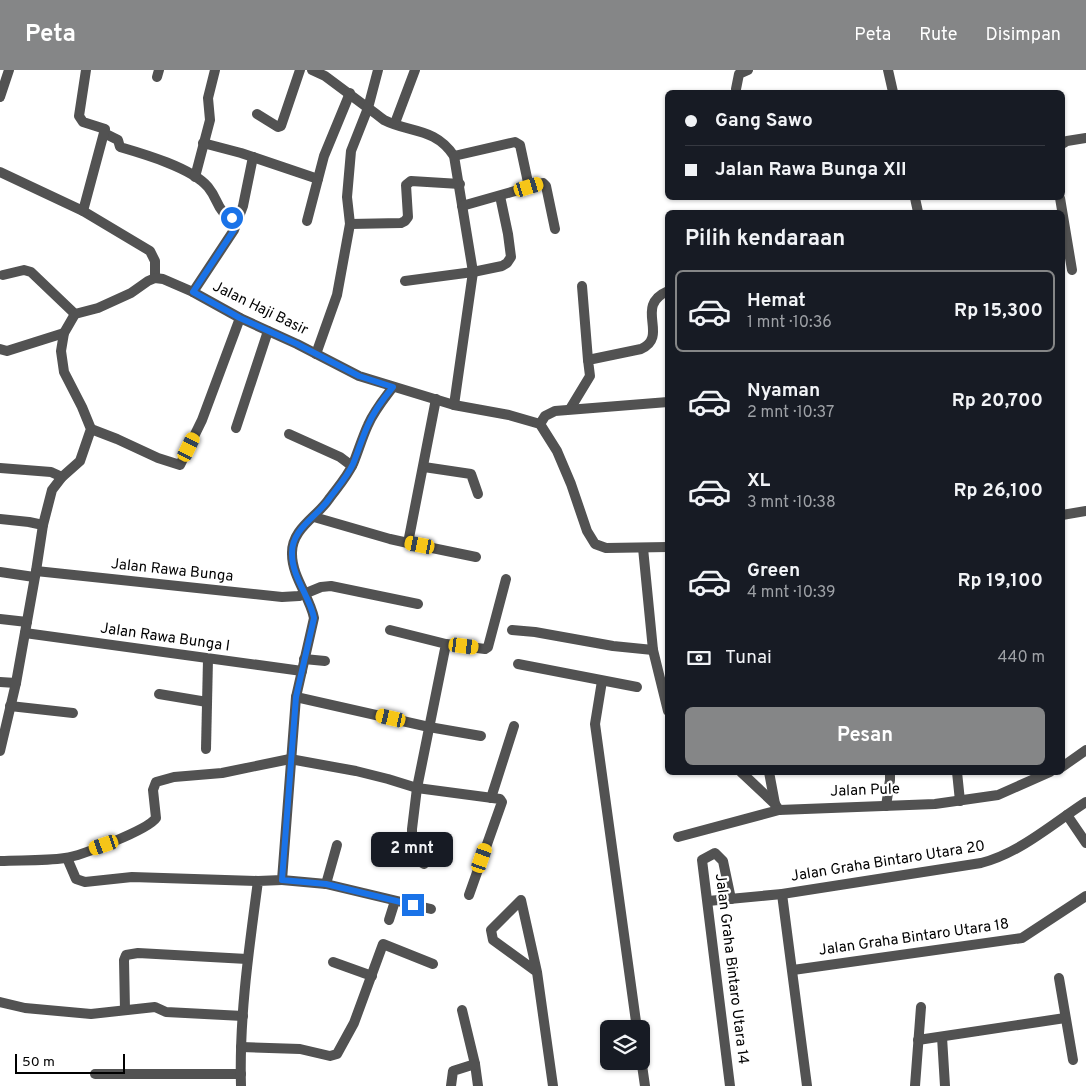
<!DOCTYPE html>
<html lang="id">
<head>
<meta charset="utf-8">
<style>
  :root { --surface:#171b24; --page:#20242c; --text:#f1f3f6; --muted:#9ea1a6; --line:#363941; --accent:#858687 }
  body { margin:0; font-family:Overpass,sans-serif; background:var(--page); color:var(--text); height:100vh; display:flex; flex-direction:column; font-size:19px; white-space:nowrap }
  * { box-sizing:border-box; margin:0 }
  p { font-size:16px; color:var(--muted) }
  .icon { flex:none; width:28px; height:28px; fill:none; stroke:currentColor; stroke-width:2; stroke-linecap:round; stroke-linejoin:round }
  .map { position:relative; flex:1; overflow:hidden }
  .panel { position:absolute; left:665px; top:140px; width:400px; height:565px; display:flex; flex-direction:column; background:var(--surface); border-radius:8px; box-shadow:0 1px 4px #0004 }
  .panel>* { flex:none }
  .guide { position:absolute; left:665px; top:20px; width:400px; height:110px; border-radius:8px; box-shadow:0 1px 4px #0004; display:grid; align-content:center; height:110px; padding:0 20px; background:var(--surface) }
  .buttons { position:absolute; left:600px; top:950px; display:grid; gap:10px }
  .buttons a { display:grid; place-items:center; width:50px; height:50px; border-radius:8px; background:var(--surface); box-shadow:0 1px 4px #0004; font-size:25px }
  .scale { position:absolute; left:15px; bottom:12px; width:110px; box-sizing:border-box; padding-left:5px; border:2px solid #000; border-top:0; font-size:14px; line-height:18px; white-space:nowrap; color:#000; -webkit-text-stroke:4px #fff; paint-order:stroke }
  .end { position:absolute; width:22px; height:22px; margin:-11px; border:6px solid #1a73e8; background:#fff; box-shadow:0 0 0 2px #fff }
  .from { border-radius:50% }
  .bubble { position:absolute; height:35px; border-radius:8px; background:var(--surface); box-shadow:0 1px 4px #0004; font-size:16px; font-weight:700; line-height:35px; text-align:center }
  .car { position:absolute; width:15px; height:30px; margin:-15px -8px; border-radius:6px; box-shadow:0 0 4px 1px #0007; background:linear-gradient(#f5c518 24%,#345 0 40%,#f5c518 0 76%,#345 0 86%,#f5c518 0) }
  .guide b { display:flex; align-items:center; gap:18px; height:48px; font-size:19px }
  .guide b+b { border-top:1px solid var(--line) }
  .guide i { width:12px; height:12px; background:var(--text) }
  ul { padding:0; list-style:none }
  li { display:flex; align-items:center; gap:15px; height:82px; margin:0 10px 8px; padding:0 10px; border:2px solid transparent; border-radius:8px }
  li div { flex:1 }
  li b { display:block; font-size:19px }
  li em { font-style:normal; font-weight:700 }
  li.current { border-color:var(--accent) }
  li>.icon { width:45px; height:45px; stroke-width:1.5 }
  h2 { padding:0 20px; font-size:22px; line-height:60px }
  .pay { display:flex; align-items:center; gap:12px; height:55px; padding:0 20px; font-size:19px }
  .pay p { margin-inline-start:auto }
  .cta { display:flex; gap:10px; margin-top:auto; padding:10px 20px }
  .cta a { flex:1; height:58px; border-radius:8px; background:var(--accent); color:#fff; font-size:20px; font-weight:700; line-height:58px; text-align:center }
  header { display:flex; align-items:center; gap:30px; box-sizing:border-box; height:70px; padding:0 25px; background:var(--accent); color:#fff }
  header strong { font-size:24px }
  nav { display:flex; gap:28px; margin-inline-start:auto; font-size:18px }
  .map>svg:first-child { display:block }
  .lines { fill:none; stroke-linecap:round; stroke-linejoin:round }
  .street { stroke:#525252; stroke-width:10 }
  .route { stroke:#1a73e8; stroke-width:6 }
  .labels { text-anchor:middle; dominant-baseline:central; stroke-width:4.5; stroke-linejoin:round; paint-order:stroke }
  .street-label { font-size:15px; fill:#000; stroke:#fff }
</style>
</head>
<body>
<header>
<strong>Peta</strong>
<nav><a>Peta</a><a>Rute</a><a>Disimpan</a></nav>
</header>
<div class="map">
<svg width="1086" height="1016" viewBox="0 0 1086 1016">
  <rect width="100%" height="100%" fill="#fff"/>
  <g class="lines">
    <g class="street">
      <polyline points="312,0 325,6 368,38 351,81 347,127 350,154 337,225 316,284"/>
      <path d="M378 0 368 38C373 41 378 46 384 50 409 63 435 57 454 86L473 202 454 335"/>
      <polyline points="888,0 893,22"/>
      <polyline points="157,7 159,0"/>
      <polyline points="736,19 739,4 748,0"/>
      <polyline points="0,27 9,0"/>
      <polyline points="257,44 278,57 281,56 300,0"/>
      <polyline points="395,53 415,0"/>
      <path d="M104 63 118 70 120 77C144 84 192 98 208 117 221 133 214 140 237 151"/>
      <polyline points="203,73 241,83 318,109"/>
      <polyline points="1062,74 1067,71 1086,68"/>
      <polyline points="454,86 515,72 520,75 529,117"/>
      <polyline points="0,102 83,141 150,181 155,191 155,208"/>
      <polyline points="195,107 210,50 208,28 215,0"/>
      <polyline points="915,128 918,142"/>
      <polyline points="1060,128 1072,200"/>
      <polyline points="462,136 543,113 546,116 555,159"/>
      <polyline points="83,141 105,59 83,52 79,46 86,0"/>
      <polyline points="307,151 324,86 350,23"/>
      <polyline points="350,154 401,153 405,151 408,147 406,115 411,111 460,114"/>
      <polyline points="3,205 24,200 31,202 75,244"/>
      <polyline points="405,211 473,202 502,196 507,193 511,187 508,164 500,126"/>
      <polyline points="582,216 588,290"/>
      <polyline points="193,222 234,160 243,136 253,87"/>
      <polyline points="0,279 7,281 64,263"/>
      <polyline points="436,329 408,473 476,487"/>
      <path d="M570 339 590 306 588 290 641 279C670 266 633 236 668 221"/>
      <polyline points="540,354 545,346 555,341 668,332"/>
      <polyline points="236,358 268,261"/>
      <polyline points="91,359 117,369 158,388 180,395 202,350 240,248"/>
      <polyline points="289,364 340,387 352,396"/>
      <polyline points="424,397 471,404 478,424"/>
      <polyline points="0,398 51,402 62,407"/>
      <polyline points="1062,445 1086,441"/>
      <polyline points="314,447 390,469 408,473"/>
      <polyline points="0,449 29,452 43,455"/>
      <polyline points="643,478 653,580 668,641"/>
      <polyline points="36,501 282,527 299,526 321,517 331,516 418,534"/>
      <polyline points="0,502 34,507"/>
      <polyline points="0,549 27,552"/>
      <polyline points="390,560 446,574 417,718 412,759 412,781 417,790 424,794"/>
      <polyline points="512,560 535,562 613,576 653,580"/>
      <polyline points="25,563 302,601"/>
      <polyline points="446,574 485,579 488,577 506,509"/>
      <polyline points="304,589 325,591"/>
      <polyline points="518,594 637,617"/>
      <polyline points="602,611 595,654 637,959"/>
      <polyline points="0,612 16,613"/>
      <polyline points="159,624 207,632"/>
      <polyline points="296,627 429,657 481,666"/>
      <polyline points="10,636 73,643"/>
      <polyline points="206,679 208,589"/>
      <polyline points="0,681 16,613 36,501 43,455 52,420 62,407 80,391 91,359 82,337 64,302 61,281 64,263 75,244 98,238 131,223 148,211 155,208 163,209 193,222 240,248 297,274 359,306 454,335 509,345 540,354 557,381 571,414 587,461 595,474 606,478 668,477"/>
      <polyline points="1062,697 1086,680"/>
      <polyline points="741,702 775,734 779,740"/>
      <polyline points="769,702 775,734"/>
      <polyline points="957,702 960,731"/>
      <polyline points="491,728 514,656"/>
      <polyline points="886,736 890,710 890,702"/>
      <polyline points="1067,745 1086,773"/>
      <polyline points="678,767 779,740 935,734 998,725 1050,702"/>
      <polyline points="67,788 76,809 85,812 132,807 258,811"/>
      <path d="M0 791C22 790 44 791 65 788 80 786 148 760 156 748L153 720 156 712 174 707 222 703 290 689 356 701 388 709 417 718 500 729 502 732 469 825"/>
      <polyline points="282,810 326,814 431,839"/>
      <polyline points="326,814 337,775"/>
      <polyline points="782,824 807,1016"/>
      <path d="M708 831 782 824 981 793C1020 783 1052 754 1086 732"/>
      <polyline points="389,850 395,831"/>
      <polyline points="333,892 372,906"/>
      <polyline points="793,900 1022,868 1086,826"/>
      <polyline points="537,902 493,870 491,860 521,830 537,902 553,1016"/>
      <polyline points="1059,908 1073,990"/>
      <polyline points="0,932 25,938 91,944 155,937 166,942 243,946"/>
      <polyline points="125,940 124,890 126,885 138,883 247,889"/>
      <polyline points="462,940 475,994 478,1016"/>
      <polyline points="942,967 945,1016"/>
      <polyline points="918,970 1065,948"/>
      <polyline points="241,977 300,979 330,986 337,984 354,953 383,874 433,894"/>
      <polyline points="641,988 645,1016"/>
      <polyline points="95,1004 241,1004"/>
      <path d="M241 1016C239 947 249 879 258 811L282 810 296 627 314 548C310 527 292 507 292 484 291 459 317 447 329 429 337 418 347 407 353 394 358 382 362 368 368 355 374 341 384 329 393 317"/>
      <polyline points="451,1016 453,1001 475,994"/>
      <polyline points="730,1016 702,790 715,783 723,791 731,829"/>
      <polyline points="915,1016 921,937"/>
    </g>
  </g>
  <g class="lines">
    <path class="route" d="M232 148 237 151 234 160 193 222 240 248 297 274 359 306 393 317C383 329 374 341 368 355 362 368 358 382 353 394 347 407 337 418 329 429 317 447 291 459 292 484 292 507 310 527 314 548L296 627 282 810 326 814 413 835"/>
  </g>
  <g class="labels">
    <g class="street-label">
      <text transform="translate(260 239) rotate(26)">Jalan Haji Basir</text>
      <text transform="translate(172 501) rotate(6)">Jalan Rawa Bunga</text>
      <text transform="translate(165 568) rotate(8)">Jalan Rawa Bunga I</text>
      <text transform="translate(865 721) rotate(-2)">Jalan Pule</text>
      <text transform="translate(888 792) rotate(-9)">Jalan Graha Bintaro Utara 20</text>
      <text transform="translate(914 868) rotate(-8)">Jalan Graha Bintaro Utara 18</text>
      <text transform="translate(731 899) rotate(83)">Jalan Graha Bintaro Utara 14</text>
    </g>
  </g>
</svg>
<div class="buttons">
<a><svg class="icon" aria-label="layers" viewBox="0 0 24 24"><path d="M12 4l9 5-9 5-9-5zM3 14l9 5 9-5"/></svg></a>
</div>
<div class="scale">50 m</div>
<i class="end from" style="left:232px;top:148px"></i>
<i class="end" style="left:413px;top:835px"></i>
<div class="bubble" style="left:371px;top:762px;width:82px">2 mnt</div>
<i class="car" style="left:529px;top:117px;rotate:73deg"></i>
<i class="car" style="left:189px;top:377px;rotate:26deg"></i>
<i class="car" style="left:420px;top:475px;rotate:281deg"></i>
<i class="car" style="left:464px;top:576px;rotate:97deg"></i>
<i class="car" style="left:391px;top:648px;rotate:283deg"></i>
<i class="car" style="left:104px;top:775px;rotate:251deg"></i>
<i class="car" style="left:482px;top:788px;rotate:19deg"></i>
<div class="guide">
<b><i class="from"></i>Gang Sawo</b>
<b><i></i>Jalan Rawa Bunga XII</b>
</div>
<section class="panel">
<h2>Pilih kendaraan</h2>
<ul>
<li class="current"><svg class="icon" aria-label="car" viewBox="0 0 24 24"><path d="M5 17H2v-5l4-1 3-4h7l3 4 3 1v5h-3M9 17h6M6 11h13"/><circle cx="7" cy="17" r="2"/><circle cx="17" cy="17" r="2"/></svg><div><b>Hemat</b><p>1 mnt · 10:36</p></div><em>Rp 15,300</em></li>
<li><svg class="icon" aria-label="car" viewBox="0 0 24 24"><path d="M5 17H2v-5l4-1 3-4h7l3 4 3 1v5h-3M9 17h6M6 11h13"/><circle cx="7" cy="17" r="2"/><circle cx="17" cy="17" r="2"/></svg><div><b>Nyaman</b><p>2 mnt · 10:37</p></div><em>Rp 20,700</em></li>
<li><svg class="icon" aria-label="car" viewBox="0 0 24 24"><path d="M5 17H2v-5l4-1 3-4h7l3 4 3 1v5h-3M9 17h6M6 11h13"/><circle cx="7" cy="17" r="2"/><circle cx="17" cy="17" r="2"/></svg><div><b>XL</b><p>3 mnt · 10:38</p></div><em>Rp 26,100</em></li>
<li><svg class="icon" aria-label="car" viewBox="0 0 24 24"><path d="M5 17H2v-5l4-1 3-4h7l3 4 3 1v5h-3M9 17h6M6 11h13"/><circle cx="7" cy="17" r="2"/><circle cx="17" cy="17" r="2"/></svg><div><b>Green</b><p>4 mnt · 10:39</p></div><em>Rp 19,100</em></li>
</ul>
<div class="pay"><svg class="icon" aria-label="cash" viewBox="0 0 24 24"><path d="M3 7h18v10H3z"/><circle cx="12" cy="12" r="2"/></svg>Tunai<p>440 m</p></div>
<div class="cta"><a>Pesan</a></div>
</section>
</div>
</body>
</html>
